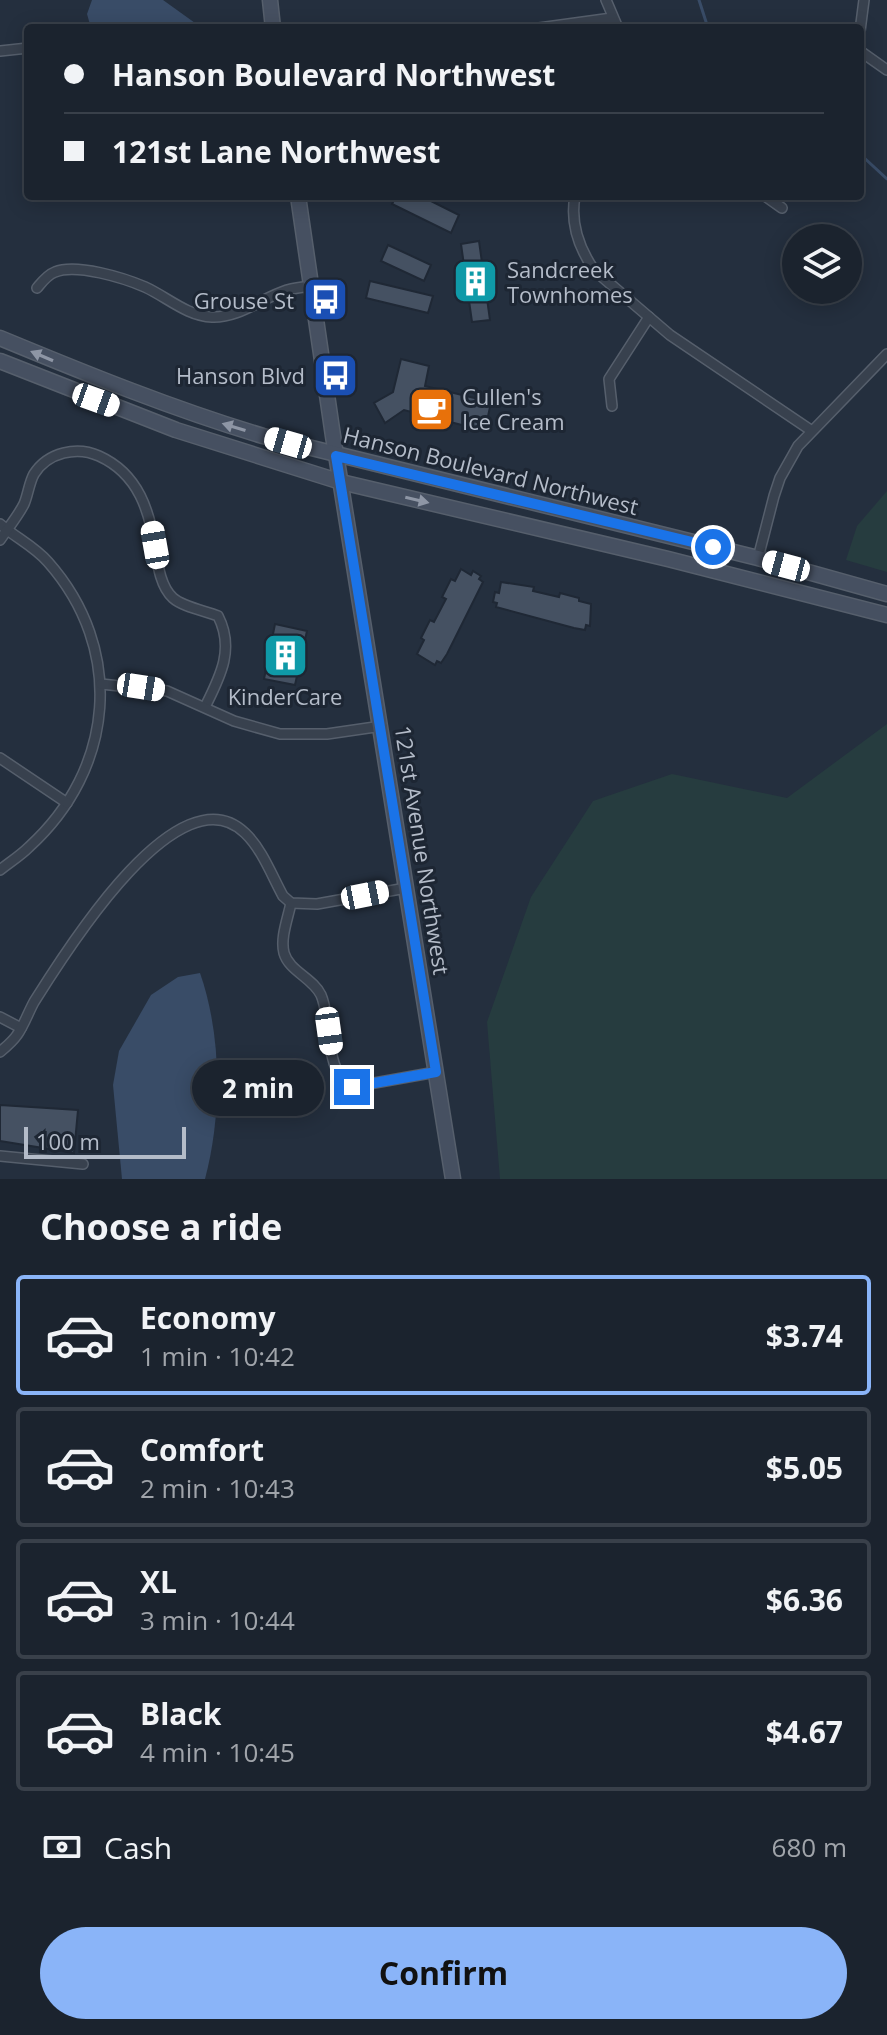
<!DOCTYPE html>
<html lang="en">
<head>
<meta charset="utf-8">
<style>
  :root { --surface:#1b232e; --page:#242b36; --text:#f1f3f6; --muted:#a0a4aa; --line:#39404a; --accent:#8ab4f8 }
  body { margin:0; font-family:"Open Sans",sans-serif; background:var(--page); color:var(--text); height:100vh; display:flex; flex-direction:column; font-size:30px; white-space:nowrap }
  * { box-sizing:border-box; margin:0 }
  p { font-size:26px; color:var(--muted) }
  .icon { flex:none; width:44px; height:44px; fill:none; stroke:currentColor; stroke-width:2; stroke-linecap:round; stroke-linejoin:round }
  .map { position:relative; height:1179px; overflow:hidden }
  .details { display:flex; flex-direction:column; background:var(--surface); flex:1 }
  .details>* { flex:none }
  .banner { position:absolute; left:24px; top:24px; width:840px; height:176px; border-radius:8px; box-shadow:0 4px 20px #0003,0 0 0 2px var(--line); display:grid; align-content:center; height:176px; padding:0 40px; background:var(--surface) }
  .fabs { position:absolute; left:782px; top:224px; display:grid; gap:16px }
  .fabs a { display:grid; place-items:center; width:80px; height:80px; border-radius:50%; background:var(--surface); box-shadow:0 4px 20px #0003,0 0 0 2px var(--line); font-size:40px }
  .scale { position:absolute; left:24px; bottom:20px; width:162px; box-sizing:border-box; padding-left:8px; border:4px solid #b4bcc9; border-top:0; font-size:22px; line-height:28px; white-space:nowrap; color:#b4bcc9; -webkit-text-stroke:6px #1d2633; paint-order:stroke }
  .end { position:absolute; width:36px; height:36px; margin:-18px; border:10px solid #1a73e8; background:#fff; box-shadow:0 0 0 4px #fff }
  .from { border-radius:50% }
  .bubble { position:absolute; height:56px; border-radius:28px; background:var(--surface); box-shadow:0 4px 20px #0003,0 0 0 2px var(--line); font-size:26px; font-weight:700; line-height:56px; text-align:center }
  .car { position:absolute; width:24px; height:48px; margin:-24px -12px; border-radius:10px; box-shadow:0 0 6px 2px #0007; background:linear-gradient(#fff 24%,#345 0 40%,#fff 0 76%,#345 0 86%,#fff 0) }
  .banner b { display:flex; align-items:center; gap:28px; height:76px; font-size:30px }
  .banner b+b { border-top:2px solid var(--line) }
  .banner i { width:20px; height:20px; background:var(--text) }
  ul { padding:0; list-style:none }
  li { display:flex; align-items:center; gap:24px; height:120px; margin:0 16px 12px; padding:0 24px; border:4px solid var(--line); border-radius:8px }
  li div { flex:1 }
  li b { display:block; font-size:30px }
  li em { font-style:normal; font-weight:700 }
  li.current { border-color:var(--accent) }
  li>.icon { width:72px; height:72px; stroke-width:1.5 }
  h2 { padding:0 40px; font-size:36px; line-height:96px }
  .pay { display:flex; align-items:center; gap:20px; height:88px; padding:0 40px; font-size:30px }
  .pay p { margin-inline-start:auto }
  .primary-button { display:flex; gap:16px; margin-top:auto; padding:16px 40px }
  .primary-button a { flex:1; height:92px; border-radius:48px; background:var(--accent); color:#111; font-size:32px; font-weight:700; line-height:92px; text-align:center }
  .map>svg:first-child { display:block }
  .green { fill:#263c3f }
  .water { fill:#394c67 }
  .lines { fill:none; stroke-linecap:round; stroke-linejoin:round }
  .stream { stroke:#394c67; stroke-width:3 }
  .building { fill:#455162; stroke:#1f2835; stroke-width:2 }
  .street-casing { stroke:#565f6c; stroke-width:12 }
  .secondary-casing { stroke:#565f6c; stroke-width:17 }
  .street { stroke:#38414e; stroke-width:9 }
  .secondary { stroke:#465061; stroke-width:14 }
  .oneway { fill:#8e96a5 }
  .route { stroke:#1a73e8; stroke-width:10 }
  .labels { text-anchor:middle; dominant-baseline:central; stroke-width:6; stroke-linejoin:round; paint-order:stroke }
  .poi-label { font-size:22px; fill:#b4bcc9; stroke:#1d2633; text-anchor:start }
  .street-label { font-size:22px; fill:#b4bcc9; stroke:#1d2633 }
</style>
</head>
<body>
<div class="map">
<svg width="887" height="1179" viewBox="0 0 887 1179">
  <rect width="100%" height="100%" fill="#242f3e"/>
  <g class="green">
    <polygon points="887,491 887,572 846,560 857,526"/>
    <polygon points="887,724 887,1179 500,1179 487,1022 531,897 593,801 672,774 787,798"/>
  </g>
  <g class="water">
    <polygon points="92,0 163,0 202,28 91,28 87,14"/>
    <path d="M200 973C222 1036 222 1115 205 1179H122L113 1085 119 1051 151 995 178 977Z"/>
  </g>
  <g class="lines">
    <g class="stream">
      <polyline points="699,0 708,28"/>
      <polyline points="860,154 887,179"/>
    </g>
  </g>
  <g class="building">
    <polygon points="396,196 421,196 459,215 451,233 392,204"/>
    <polygon points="479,241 490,320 472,322 461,244"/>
    <polygon points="388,245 431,265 424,281 381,261"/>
    <polygon points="370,281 433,296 428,313 366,298"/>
    <polygon points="401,359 429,366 425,386 491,402 485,431 404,410 385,423 374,403 393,392"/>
    <polygon points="461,569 471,575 473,571 481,576 479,579 483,582 447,654 441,663 437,661 435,665 417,654 424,640 421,638 430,620 434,622 446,599 442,597 451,579 455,581"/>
    <polygon points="501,582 534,587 533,591 559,597 560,593 579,598 579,601 591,604 590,626 586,625 585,630 574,628 496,607 497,603 493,602 495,592 499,593"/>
    <polygon points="275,624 307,631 295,685 264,679"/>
    <polygon points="0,1105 78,1110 74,1153 0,1141"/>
  </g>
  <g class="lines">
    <defs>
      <g id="street">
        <polyline points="606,0 618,28"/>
        <polyline points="539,28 612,18"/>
        <polyline points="860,31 864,0"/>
        <polyline points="0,51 28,48"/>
        <polyline points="860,51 887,70"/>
        <path d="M575 196C570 223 579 248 594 270L670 335 812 431"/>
        <polyline points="765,196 782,208"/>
        <path d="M37 288C42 282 47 275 55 272 76 263 124 278 145 287 167 297 187 316 212 317 239 318 262 298 287 290 295 288 303 287 311 286"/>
        <polyline points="612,406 609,379 649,317"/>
        <path d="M0 524C16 538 34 546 48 562 125 649 115 769 29 847 20 856 10 862 0 870"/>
        <path d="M0 540C8 528 18 516 24 504 28 495 29 483 34 474 48 452 77 446 99 456 139 474 150 512 156 552 158 567 161 587 173 598 183 607 206 611 218 616 235 649 220 677 205 707"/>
        <polyline points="758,558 774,496 780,478 798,446 887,354"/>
        <polyline points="101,684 167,691 234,721 280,734 327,734 382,726"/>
        <polyline points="0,758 67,803"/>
        <path d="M291 903C288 918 280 938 284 953 289 971 313 978 321 995 333 1023 323 1071 352 1087L436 1072"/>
        <polyline points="0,1017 21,1028"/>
        <path d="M0 1052C6 1047 13 1041 17 1035 24 1025 28 1013 34 1002 63 956 178 768 245 833 262 849 272 876 283 896L291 903 317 904 406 888"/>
        <polyline points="0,1156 83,1164"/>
      </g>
      <g id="secondary">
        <polyline points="270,0 273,28"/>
        <polyline points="298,196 333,436 453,1179"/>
        <path d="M0 338C87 374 173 409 263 436L758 558 887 594"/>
        <polyline points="0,361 176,430 341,482 668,559 887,615"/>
      </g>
    </defs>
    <use href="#street" class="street-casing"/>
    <use href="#secondary" class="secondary-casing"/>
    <use href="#street" class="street"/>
    <use href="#secondary" class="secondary"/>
  </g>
  <defs><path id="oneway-solid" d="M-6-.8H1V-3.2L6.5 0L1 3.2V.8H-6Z" transform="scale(2)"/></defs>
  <g class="oneway">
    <use href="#oneway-solid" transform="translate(42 356) rotate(-157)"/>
    <use href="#oneway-solid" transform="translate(234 427) rotate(-163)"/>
    <use href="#oneway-solid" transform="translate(417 500) rotate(13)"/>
  </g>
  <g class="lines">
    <polyline class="route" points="352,1087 436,1072 336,456 713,547"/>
  </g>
  <defs>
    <symbol id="building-square" viewBox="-11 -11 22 22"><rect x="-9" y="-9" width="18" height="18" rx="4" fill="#0f9aa8" stroke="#1d2633"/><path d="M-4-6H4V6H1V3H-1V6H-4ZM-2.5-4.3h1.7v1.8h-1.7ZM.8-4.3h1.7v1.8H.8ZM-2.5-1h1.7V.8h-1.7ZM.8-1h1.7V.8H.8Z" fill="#fff"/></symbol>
    <symbol id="bus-square" viewBox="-11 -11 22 22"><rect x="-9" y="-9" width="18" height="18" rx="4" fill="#1a4fb4" stroke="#1d2633"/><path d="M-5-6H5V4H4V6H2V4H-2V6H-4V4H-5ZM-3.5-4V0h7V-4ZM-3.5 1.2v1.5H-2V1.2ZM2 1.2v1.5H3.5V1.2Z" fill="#fff"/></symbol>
    <symbol id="cafe-square" viewBox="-11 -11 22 22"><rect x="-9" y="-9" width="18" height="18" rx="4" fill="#e8710a" stroke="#1d2633"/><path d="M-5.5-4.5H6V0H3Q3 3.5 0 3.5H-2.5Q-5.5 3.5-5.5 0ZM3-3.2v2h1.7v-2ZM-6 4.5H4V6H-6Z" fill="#fff"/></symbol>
  </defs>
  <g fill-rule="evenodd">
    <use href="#building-square" x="450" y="256" width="51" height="51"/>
    <use href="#bus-square" x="300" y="274" width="51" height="51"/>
    <use href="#bus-square" x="310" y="350" width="51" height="51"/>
    <use href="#cafe-square" x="406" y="384" width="51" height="51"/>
    <use href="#building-square" x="260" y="630" width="51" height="51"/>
  </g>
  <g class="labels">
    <g class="poi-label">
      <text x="507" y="269">Sandcreek<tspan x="507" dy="25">Townhomes</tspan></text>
      <text x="294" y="300" text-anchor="end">Grouse St</text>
      <text x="305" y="375" text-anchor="end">Hanson Blvd</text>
      <text x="462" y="396">Cullen's<tspan x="462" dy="25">Ice Cream</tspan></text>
      <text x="285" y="696" text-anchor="middle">KinderCare</text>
    </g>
    <g class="street-label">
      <text transform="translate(491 470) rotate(14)">Hanson Boulevard Northwest</text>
      <text transform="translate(423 850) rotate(81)">121st Avenue Northwest</text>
    </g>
  </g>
</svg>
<div class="fabs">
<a><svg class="icon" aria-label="layers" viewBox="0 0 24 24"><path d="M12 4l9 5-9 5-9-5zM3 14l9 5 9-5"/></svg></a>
</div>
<div class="scale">100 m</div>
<i class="end from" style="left:713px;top:547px"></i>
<i class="end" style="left:352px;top:1087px"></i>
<div class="bubble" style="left:192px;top:1060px;width:132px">2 min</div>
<i class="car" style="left:96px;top:400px;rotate:110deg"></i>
<i class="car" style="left:288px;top:443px;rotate:286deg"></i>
<i class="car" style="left:155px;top:545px;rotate:350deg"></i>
<i class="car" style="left:786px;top:566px;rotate:285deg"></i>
<i class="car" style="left:141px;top:687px;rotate:99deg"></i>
<i class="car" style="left:365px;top:895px;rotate:79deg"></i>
<i class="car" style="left:329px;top:1031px;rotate:172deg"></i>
<div class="banner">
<b><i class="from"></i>Hanson Boulevard Northwest</b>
<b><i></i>121st Lane Northwest</b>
</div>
</div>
<section class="details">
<h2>Choose a ride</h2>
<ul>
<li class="current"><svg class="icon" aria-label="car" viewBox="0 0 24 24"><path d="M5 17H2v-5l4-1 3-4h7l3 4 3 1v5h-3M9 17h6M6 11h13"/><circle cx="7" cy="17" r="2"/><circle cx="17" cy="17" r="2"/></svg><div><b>Economy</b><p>1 min · 10:42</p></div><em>$3.74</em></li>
<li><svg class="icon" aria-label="car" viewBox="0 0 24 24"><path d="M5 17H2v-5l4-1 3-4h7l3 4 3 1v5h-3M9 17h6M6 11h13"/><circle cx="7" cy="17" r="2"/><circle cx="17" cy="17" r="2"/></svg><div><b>Comfort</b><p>2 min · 10:43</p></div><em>$5.05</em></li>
<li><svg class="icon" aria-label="car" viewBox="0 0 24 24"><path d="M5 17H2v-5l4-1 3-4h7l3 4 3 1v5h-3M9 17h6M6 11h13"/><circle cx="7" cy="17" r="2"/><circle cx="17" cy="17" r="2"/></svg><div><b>XL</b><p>3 min · 10:44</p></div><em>$6.36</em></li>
<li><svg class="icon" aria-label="car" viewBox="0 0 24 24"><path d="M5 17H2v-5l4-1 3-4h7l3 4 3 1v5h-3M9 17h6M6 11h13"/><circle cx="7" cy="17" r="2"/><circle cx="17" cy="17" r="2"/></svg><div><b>Black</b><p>4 min · 10:45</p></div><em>$4.67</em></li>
</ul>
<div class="pay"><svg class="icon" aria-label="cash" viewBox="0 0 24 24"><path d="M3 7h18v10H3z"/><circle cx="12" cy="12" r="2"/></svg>Cash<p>680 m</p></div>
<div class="primary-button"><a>Confirm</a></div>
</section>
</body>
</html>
